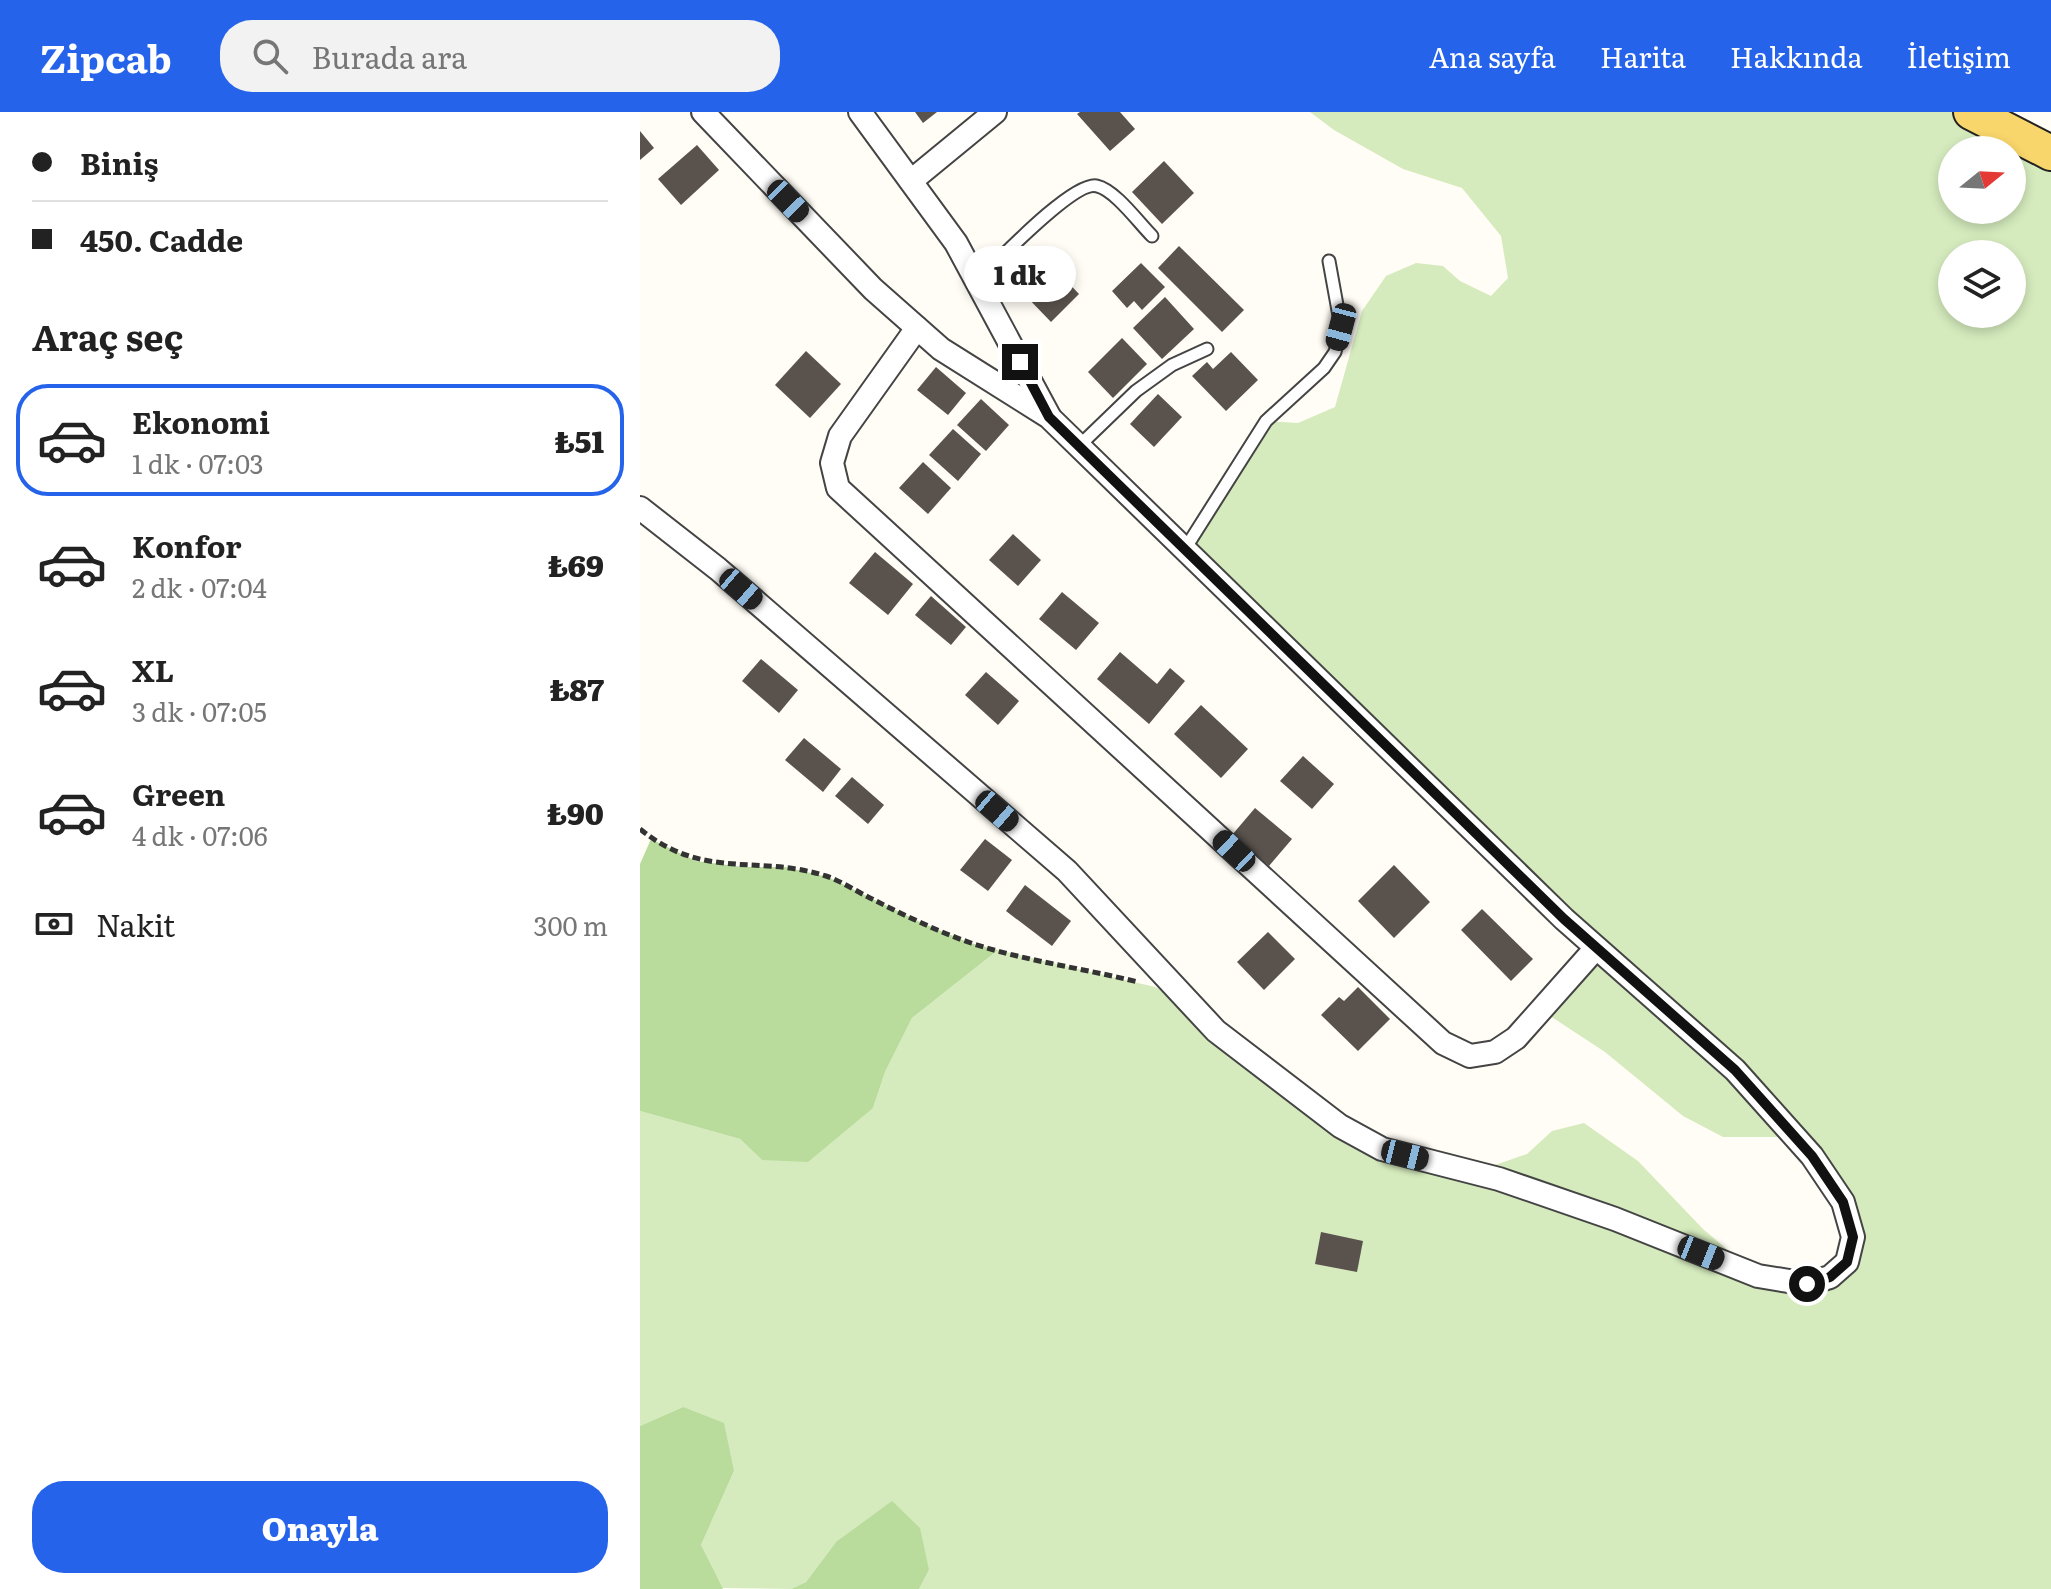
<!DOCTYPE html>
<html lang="tr">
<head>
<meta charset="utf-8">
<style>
  :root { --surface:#fff; --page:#f2f2f2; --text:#222; --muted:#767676; --line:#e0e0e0; --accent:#2563eb }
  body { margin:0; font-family:Literata,serif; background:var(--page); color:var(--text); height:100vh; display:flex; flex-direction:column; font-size:30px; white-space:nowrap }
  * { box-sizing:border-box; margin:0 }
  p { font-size:26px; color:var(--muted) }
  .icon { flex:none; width:44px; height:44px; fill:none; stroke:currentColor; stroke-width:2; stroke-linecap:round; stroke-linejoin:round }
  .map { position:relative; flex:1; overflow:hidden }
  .side { display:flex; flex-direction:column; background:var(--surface); width:640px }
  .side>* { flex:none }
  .banner { display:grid; align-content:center; height:176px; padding:0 32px; background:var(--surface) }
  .needle { width:52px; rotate:72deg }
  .controls { position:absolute; left:1298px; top:24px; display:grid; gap:16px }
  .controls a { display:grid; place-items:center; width:88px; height:88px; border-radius:50%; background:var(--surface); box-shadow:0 4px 12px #0003; font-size:40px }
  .end { position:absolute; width:36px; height:36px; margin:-18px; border:10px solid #111; background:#fff; box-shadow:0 0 0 4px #fff }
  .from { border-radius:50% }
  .bubble { position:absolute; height:56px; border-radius:28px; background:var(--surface); box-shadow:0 4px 12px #0003; font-size:26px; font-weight:800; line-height:56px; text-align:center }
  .car { position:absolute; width:24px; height:48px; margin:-24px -12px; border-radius:10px; box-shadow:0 0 6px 2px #0007; background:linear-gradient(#222 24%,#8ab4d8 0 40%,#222 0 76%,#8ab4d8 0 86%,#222 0) }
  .banner b { display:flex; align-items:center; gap:28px; height:76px; font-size:30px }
  .banner b+b { border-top:2px solid var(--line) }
  .banner i { width:20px; height:20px; background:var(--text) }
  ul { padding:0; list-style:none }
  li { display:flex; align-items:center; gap:24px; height:112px; margin:0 16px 12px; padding:0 16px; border:4px solid transparent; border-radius:32px }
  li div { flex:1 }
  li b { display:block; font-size:30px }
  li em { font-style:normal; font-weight:800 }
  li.on { border-color:var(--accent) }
  li>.icon { width:72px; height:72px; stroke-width:1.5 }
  h2 { padding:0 32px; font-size:36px; line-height:96px }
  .pay { display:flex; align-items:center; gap:20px; height:88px; padding:0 32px; font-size:30px }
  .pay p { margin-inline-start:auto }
  .button { display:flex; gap:16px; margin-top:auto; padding:16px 32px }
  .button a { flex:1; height:92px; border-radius:32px; background:var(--accent); color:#fff; font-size:32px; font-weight:800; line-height:92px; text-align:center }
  header { display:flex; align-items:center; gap:48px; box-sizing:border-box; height:112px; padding:0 40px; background:var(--accent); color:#fff }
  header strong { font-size:38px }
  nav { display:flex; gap:44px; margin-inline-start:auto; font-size:28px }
  .search { width:560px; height:72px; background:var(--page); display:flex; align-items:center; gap:20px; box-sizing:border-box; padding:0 28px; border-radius:32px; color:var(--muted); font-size:30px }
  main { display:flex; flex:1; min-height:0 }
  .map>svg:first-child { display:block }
  .green { fill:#d5ebbd; fill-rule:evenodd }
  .forest { fill:#b9dc9c }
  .building { fill:#5a524d }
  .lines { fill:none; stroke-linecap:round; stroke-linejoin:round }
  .service-casing { stroke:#444; stroke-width:15 }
  .minor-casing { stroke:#444; stroke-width:26 }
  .primary-casing { stroke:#222; stroke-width:38 }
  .path { stroke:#333; stroke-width:5; stroke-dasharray:8 4; stroke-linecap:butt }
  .service { stroke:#fff; stroke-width:11 }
  .minor { stroke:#fff; stroke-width:22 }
  .primary { stroke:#f9d66b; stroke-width:34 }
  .route { stroke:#111; stroke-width:10 }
</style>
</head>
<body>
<header>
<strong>Zipcab</strong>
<div class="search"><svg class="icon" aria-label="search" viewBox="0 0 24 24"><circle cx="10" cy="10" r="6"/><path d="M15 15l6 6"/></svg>Burada ara</div>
<nav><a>Ana sayfa</a><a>Harita</a><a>Hakkında</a><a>İletişim</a></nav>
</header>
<main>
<section class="side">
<div class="banner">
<b><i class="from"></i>Biniş</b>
<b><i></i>450. Cadde</b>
</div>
<h2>Araç seç</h2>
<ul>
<li class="on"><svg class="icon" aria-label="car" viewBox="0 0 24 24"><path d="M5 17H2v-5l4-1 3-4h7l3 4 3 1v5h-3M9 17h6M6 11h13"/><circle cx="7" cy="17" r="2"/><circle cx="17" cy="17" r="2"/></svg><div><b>Ekonomi</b><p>1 dk · 07:03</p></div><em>₺51</em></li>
<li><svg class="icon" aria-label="car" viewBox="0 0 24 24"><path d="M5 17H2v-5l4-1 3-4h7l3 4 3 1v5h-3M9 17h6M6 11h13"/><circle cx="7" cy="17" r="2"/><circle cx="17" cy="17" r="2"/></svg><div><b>Konfor</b><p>2 dk · 07:04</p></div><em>₺69</em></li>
<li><svg class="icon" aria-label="car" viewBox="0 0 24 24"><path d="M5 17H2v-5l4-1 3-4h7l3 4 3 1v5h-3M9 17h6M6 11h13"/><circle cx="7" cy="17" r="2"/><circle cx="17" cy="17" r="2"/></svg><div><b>XL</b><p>3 dk · 07:05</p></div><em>₺87</em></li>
<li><svg class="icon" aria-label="car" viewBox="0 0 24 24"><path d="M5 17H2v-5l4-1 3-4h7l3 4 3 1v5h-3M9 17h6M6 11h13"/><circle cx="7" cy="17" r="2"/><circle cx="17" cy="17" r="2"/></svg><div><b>Green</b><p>4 dk · 07:06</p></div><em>₺90</em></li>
</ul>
<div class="pay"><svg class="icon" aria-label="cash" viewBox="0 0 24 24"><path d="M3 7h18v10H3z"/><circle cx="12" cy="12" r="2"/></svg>Nakit<p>300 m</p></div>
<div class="button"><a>Onayla</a></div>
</section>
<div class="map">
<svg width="1411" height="1477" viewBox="0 0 1411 1477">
  <rect width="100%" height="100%" fill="#fffdf5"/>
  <path class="green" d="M670 0H1331L1411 41V1477H279L289 1458 196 1430 166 1470 151 1477 80 1476 61 1433 94 1359 43 1295 0 1314V999L100 1027 122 1048 233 996 245 960 272 906 358 838 515 875 552 894 700 1014 835 1060 887 1042 912 1019 944 1011 998 1049 1063 1117 1118 1164 1190 1165 1213 1125 1155 1025H1083L1043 1004 965 940 901 898 956 837 545 437 626 309 658 311 695 295 722 199 746 164 776 151 803 154 820 169 851 184 868 166 861 124 822 76 763 57 694 18ZM1312 38H1372V98H1312ZM1312 142H1372V202H1312Z"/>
  <g class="forest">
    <polygon points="11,727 56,749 103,755 145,755 188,765 282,811 330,831 358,838 272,906 245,960 233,996 168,1050 122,1048 100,1027 0,999 0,752"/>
    <polygon points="43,1295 84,1311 94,1359 61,1433 83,1477 0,1477 0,1314"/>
    <polygon points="252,1389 280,1416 289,1458 279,1477 151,1477 166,1470 196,1430"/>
  </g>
  <g class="building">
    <polygon points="275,0 297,0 283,11"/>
    <polygon points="440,0 480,0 495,17 470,39 437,2"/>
    <polygon points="0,19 14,36 0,48"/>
    <polygon points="57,33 79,58 41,93 18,67"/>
    <polygon points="524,49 554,81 522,112 492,80"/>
    <polygon points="393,134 439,182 411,210 385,183 399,169 379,148"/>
    <polygon points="539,134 604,198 582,220 518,156"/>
    <polygon points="501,151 525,175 502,198 494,189 487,196 472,179"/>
    <polygon points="525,185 554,217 522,247 493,216"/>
    <polygon points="482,226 507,252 473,286 448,260"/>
    <polygon points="166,239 201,272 170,306 135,273"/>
    <polygon points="591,240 618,268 586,299 552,264 567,250 573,257"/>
    <polygon points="296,255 326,281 308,303 277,278"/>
    <polygon points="518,282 542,305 514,335 490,312"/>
    <polygon points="341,287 369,313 346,339 317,313"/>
    <polygon points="313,317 341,342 318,369 289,343"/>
    <polygon points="283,350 311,376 288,402 259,376"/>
    <polygon points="373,422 401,448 378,474 349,448"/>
    <polygon points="235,440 273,472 248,503 209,471"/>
    <polygon points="422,480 459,511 436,538 399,507"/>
    <polygon points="291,484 326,515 311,533 275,503"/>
    <polygon points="480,540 517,572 530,556 545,569 509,612 457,567"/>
    <polygon points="121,547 158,578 139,601 102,569"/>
    <polygon points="346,560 379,589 358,613 325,583"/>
    <polygon points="561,593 608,637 581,666 534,622"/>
    <polygon points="164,626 201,657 183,680 145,648"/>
    <polygon points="663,644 694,672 672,697 640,669"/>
    <polygon points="212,665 244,693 228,712 195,684"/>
    <polygon points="615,696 652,727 629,754 592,723"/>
    <polygon points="345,727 372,748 348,779 320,758"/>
    <polygon points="754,753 790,790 754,826 718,789"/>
    <polygon points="385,773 431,809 412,834 366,799"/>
    <polygon points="842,797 893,847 871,869 821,818"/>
    <polygon points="628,820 655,847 624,878 597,850"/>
    <polygon points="718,875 750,907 718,939 681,903 699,885 704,889"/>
    <polygon points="681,1120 723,1129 717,1160 675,1152"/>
  </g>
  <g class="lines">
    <defs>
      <g id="service">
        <path d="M337 169C356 151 434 68 457 74 475 78 499 111 512 124"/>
        <polyline points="439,334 496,279 532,253 567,237"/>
        <polyline points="545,437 626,309 684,256 695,240 701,215 689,149"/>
      </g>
      <g id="minor">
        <polyline points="220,0 316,131 409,304"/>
        <polyline points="271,69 355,0"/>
        <polyline points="277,216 200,324 192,351 198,376 803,931 830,944 855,940 876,926 956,836"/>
        <polyline points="0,396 78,457 427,759 576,919 700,1014 742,1037 859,1067 975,1107 1118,1164 1167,1172 1190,1165 1207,1150 1213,1125 1203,1090 1172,1044 1095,958 924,807 409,305 301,237 233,177 63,0"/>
      </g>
      <polyline id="primary" points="1331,0 1411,41"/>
    </defs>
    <use href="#service" class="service-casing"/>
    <use href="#minor" class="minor-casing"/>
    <use href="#primary" class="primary-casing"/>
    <path class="path" d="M0 717C64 769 117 742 186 764 201 769 216 779 230 786 262 802 296 819 331 831 385 849 442 856 498 870"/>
    <use href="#service" class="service"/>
    <use href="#minor" class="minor"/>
    <use href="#primary" class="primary"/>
  </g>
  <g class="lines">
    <polyline class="route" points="380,250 409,305 924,807 1095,958 1172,1044 1203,1090 1213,1125 1207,1150 1190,1165 1167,1172"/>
  </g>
</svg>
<div class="controls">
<a><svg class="needle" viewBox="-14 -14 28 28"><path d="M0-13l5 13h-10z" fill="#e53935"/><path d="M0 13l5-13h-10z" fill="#767676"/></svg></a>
<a><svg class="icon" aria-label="layers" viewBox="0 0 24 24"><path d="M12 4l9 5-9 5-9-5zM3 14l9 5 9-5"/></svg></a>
</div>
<i class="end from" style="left:1167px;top:1172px"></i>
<i class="end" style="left:380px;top:250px"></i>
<div class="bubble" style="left:324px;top:134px;width:112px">1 dk</div>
<i class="car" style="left:148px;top:89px;rotate:136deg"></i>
<i class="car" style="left:701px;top:215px;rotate:195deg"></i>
<i class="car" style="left:101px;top:477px;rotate:131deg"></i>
<i class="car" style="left:357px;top:699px;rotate:131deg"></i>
<i class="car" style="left:594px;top:739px;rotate:313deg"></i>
<i class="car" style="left:765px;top:1043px;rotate:104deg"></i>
<i class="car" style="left:1061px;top:1141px;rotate:112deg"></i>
</div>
</main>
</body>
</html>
